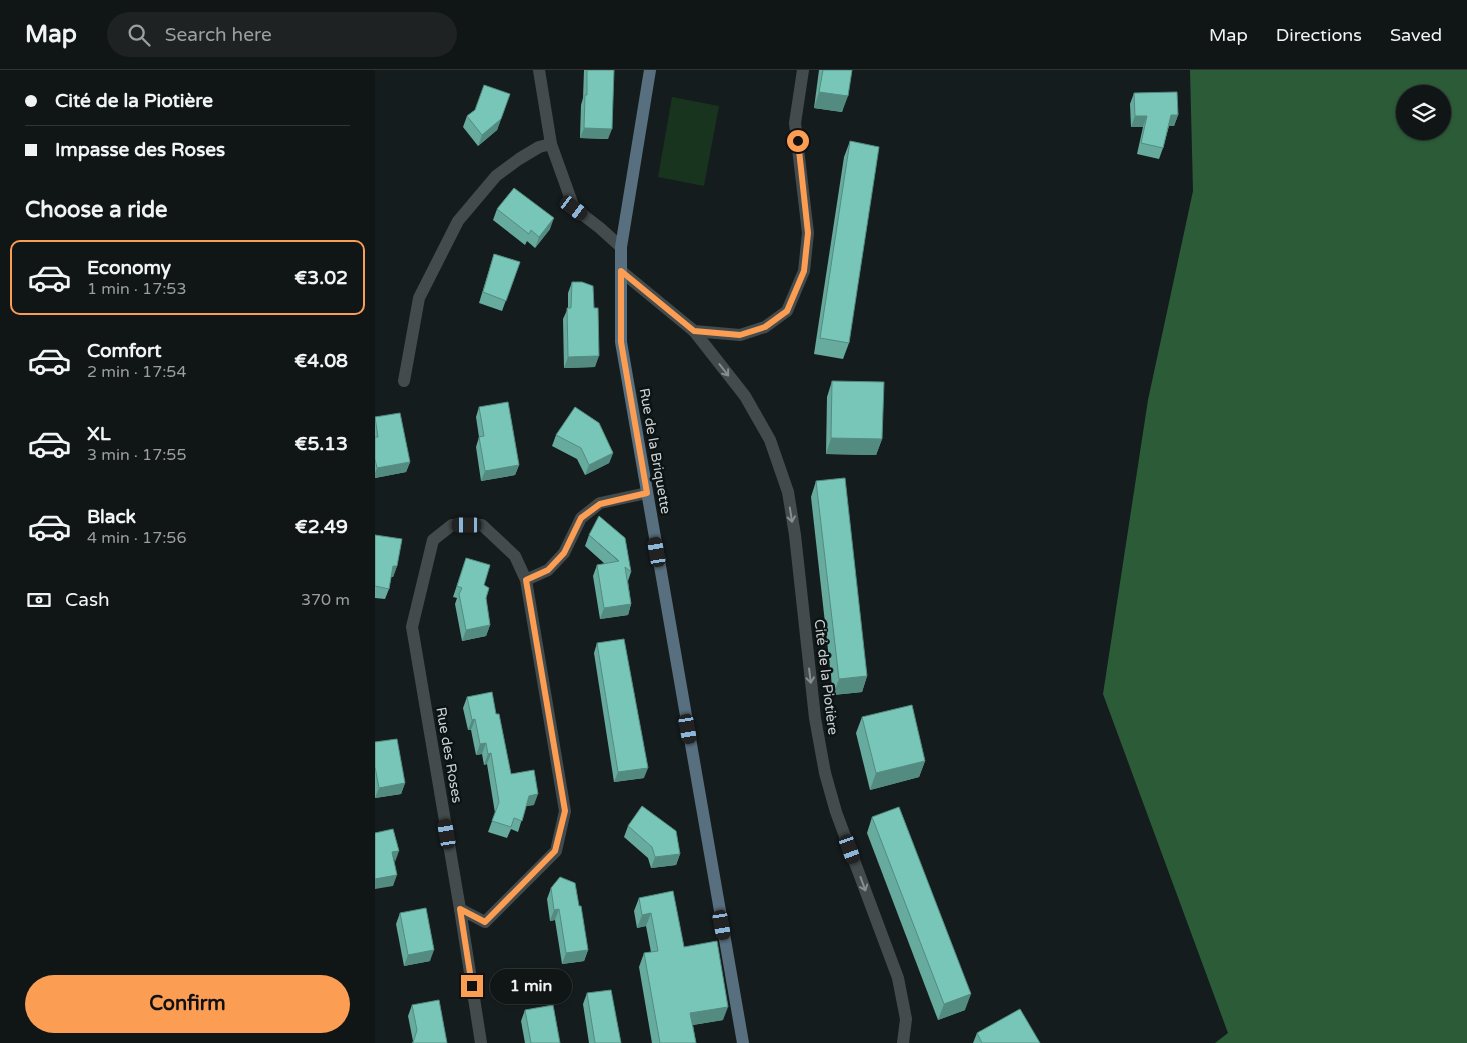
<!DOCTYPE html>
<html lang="en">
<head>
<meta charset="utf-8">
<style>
  :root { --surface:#101516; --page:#1e2223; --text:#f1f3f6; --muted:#9c9fa1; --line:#303435; --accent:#fc9d54 }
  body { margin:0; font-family:"Varela Round",sans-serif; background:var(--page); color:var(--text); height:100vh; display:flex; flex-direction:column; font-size:19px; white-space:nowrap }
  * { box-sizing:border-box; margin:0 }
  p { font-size:16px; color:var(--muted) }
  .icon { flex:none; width:28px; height:28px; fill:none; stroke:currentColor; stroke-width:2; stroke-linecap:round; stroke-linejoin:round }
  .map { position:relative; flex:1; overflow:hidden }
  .details { display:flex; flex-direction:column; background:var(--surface); width:375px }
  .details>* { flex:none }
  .guide { display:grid; align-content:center; height:110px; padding:0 25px; background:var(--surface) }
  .controls { position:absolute; left:1021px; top:15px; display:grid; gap:10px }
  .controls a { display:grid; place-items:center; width:55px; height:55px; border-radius:50%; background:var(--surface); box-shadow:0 1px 4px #0004,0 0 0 1px var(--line); font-size:25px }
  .end { position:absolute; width:22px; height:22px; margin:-11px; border:6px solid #fc9d54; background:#111; box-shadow:0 0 0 2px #111 }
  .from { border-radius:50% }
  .bubble { position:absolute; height:35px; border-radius:18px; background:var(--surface); box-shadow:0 1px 4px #0004,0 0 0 1px var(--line); font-size:16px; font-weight:700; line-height:35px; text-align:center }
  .car { position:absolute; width:15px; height:30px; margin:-15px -8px; border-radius:6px; box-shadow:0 0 4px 1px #0007; background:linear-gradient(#222 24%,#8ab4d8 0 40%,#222 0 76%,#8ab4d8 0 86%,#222 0) }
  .guide b { display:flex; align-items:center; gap:18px; height:48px; font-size:19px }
  .guide b+b { border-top:1px solid var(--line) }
  .guide i { width:12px; height:12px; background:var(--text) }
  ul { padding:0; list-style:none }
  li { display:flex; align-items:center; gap:15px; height:75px; margin:0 10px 8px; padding:0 15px; border:2px solid transparent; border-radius:10px }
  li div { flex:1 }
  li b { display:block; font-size:19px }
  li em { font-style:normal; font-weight:700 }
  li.active { border-color:var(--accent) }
  li>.icon { width:45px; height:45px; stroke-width:1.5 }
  h2 { padding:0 25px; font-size:22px; line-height:60px }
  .pay { display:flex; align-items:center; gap:12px; height:55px; padding:0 25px; font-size:19px }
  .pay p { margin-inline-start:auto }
  .primary-button { display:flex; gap:10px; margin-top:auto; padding:10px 25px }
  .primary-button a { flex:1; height:58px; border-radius:30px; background:var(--accent); color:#111; font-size:20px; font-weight:700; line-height:58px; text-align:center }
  header { display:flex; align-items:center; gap:30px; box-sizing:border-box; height:70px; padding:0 25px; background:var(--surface); border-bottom:1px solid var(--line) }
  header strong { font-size:24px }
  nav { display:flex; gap:28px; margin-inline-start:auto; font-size:18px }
  .search { width:350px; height:45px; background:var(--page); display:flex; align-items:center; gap:12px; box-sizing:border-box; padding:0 18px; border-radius:28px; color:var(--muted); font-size:19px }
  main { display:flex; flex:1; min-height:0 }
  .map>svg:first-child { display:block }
  .green { fill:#18341f }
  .forest { fill:#2b5c37; fill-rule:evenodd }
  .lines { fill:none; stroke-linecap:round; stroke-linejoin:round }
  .minor { stroke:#434b4d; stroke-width:12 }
  .secondary { stroke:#576f7f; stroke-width:12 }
  .wall { fill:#67aa9e }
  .shaded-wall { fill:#548b81 }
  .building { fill:#78c6b8; stroke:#548b81 }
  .oneway { stroke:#888e90 }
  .route { stroke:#fc9d54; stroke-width:6 }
  .labels { text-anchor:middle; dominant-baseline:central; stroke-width:5; stroke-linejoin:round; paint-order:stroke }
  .street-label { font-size:14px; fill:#ced2d3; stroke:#0c1314 }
</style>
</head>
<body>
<header>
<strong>Map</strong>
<div class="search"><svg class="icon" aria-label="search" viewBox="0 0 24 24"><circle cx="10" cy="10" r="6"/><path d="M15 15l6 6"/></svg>Search here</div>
<nav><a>Map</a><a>Directions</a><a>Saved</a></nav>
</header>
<main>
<section class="details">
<div class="guide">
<b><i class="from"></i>Cité de la Piotière</b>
<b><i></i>Impasse des Roses</b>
</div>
<h2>Choose a ride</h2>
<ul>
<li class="active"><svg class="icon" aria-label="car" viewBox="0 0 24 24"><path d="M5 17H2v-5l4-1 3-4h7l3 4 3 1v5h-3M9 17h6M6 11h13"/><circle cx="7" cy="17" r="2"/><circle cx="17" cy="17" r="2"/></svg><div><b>Economy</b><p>1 min · 17:53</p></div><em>€3.02</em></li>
<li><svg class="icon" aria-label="car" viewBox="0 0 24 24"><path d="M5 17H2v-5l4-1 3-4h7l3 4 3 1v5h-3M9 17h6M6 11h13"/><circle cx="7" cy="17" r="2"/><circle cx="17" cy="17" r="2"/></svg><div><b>Comfort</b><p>2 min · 17:54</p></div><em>€4.08</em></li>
<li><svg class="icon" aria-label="car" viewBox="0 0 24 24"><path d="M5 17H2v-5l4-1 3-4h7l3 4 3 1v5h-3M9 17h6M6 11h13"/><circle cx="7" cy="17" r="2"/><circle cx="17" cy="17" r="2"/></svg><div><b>XL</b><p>3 min · 17:55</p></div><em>€5.13</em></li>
<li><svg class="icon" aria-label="car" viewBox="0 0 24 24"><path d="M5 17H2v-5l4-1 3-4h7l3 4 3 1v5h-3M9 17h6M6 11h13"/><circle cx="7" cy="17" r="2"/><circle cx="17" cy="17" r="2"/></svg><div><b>Black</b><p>4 min · 17:56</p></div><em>€2.49</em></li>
</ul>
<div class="pay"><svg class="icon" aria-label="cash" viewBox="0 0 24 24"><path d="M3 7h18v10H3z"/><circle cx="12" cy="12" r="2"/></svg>Cash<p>370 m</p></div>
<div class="primary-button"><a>Confirm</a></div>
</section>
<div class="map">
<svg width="1092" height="973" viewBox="0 0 1092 973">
  <rect width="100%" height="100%" fill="#151c1e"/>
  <polygon class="green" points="297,27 344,36 329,116 283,107"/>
  <path class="forest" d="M815 0H1092V973H840L853 963 728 624 773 330 818 121ZM1030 24H1068V61H1030Z"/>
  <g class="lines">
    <g class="minor">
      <polyline points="164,0 176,74"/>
      <polyline points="246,201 319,261 365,265 390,257 412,241 429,201 433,163 420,53 428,0"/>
      <polyline points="319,261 370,326 395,370 413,422 420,465 440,648 450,703 461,742 523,908 531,949 528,973"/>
      <polyline points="29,311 44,228 83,151 121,106 144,89 164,77 176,74 199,138 225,158 246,177"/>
      <polyline points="151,510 140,486 107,455 77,455 58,470 37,557 85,839 110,852 181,781 190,741 151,510 173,500 189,483 206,448 225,433 272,423"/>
      <polyline points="85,839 106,973"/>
    </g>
    <polyline class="secondary" points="275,0 246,177 246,272 368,973"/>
  </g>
  <g class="wall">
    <polygon points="209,0 239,0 233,69 205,68 206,35 208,28"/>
    <polygon points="444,0 477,0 467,42 439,38"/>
    <polygon points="759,23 803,45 799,56 794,56 788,78 784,89 762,84 768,57 756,57 755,34"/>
    <polygon points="100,40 126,49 122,60 103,76 88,57 92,46"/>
    <polygon points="475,71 474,273 468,289 439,284 469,87"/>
    <polygon points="122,139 175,159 160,178 152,171 150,175 118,150"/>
    <polygon points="119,184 145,192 127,241 104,233"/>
    <polygon points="197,212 220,297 189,298 188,249 193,238 193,223"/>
    <polygon points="457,311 507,369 501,385 451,384 452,327"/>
    <polygon points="104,337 144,395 140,405 106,411 101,377 104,367 101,347"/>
    <polygon points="0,347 35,392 31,402 0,408"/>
    <polygon points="181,365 238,383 234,393 210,405 202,389 177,376"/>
    <polygon points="441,411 492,606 487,622 458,625 436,427"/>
    <polygon points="0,465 22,496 18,507 16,507 14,519 10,529 0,528"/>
    <polygon points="214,465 256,502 253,511 256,534 253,545 225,549 218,506 222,495 230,494 210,476"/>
    <polygon points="91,488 109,515 115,555 111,566 87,571 80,534 82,528 78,527"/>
    <polygon points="222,573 269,708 239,712 219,583"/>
    <polygon points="92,627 121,644 136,704 159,735 151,736 143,762 136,759 132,768 113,762 120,743 112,694 109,695 107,684 101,685 96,660 93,660 88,638"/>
    <polygon points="487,647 550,691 544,707 495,720 481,663"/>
    <polygon points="0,672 30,713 26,724 0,728"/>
    <polygon points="497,747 590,940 563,950 492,763"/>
    <polygon points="253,756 305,784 301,795 276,798 273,788 249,767"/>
    <polygon points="176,818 204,836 213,880 209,891 187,894 180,850 175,851 172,829"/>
    <polygon points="264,828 309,877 348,950 318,955 321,973 277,973 264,897 269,883 276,882 271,856 262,858 259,841"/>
    <polygon points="25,843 55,891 29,896 21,854"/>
    <polygon points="212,923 246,973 214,973 208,934"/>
    <polygon points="37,935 72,973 37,973 38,971 33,946"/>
    <polygon points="150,940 185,973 150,973 146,951"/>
    <polygon points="602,963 665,973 598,973"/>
  </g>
  <g class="shaded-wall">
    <polygon points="444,22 473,26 467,42 439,38"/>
    <polygon points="796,45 803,45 799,56 792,56"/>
    <polygon points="760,46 772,46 768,57 756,57"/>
    <polygon points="126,49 122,60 103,76 107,65"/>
    <polygon points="209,58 237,59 233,69 205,68"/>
    <polygon points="179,148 175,159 160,178 164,167"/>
    <polygon points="224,286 220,297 189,298 193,287"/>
    <polygon points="456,368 507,369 501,385 451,384"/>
    <polygon points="238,383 234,393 210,405 214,395"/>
    <polygon points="35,392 31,402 0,408 0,403 2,398"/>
    <polygon points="144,395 140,405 106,411 110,401"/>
    <polygon points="18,496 22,496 18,507 14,507"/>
    <polygon points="256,534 253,545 225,549 229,538"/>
    <polygon points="115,555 111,566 87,571 91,560"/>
    <polygon points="492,606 487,622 458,625 464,609"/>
    <polygon points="100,649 96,660 93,660 97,650"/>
    <polygon points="111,673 107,684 101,685 105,674"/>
    <polygon points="116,683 112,694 109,695 113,684"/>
    <polygon points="550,691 544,707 495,720 501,703"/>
    <polygon points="273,698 269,708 239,712 243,702"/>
    <polygon points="30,713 26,724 0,728 4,718"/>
    <polygon points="163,724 159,735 150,736 154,726"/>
    <polygon points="24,781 20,792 17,782"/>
    <polygon points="305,784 301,795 276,798 280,787"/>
    <polygon points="22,805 18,816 0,819 0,809"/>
    <polygon points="184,839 180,850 175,851 179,840"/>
    <polygon points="276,843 271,856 262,858 267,845"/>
    <polygon points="59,880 55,891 29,896 33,885"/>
    <polygon points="213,880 209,891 187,894 191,883"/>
    <polygon points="596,924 590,940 563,950 569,934"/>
    <polygon points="353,937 348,950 311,956 315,943"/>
  </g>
  <g class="building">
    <polygon points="212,0 239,0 237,59 209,58 210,25 212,25"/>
    <polygon points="448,0 477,0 473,26 444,22"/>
    <polygon points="109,15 135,24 126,49 107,65 92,46 100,40"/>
    <polygon points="802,22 803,45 796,45 788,78 766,73 772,46 760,46 759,23"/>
    <polygon points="475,71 504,77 474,273 445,268"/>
    <polygon points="139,118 179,148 164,167 156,160 154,164 122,139"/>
    <polygon points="119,184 145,192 131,231 108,222"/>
    <polygon points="197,212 207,212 218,216 219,238 223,238 224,286 193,287 192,238 196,238"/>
    <polygon points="457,311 509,312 507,369 456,368"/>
    <polygon points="133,332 144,395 110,401 104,367 109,366 104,337"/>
    <polygon points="200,337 224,353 238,383 214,395 206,378 181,365"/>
    <polygon points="25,343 35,392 2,398 0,389 0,367 3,367 0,347"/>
    <polygon points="470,408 492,606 464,609 441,411"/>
    <polygon points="224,446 250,468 256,502 250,497 256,534 229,538 222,495 244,491 214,465"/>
    <polygon points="0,465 27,469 22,496 18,496 14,519 0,516"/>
    <polygon points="91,488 115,495 109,515 114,518 111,528 115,555 91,560 84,524 87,518 82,516"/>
    <polygon points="249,569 273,698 243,702 222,573"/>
    <polygon points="117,622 121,644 124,644 136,704 159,700 163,724 154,726 147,751 139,748 136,757 117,751 124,732 116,683 113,684 111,673 105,674 100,649 97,650 92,627"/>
    <polygon points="537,635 550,691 501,703 487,647"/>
    <polygon points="22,669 30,713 4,718 0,697 0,672"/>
    <polygon points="267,736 301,761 305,784 280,787 277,777 253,756"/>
    <polygon points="524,737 596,924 569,934 497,747"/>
    <polygon points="18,759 24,781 17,782 22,805 0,809 0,763"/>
    <polygon points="185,807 200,813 204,836 206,836 213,880 191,883 184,839 179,840 176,818"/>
    <polygon points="298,821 309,877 342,871 353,937 315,943 321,973 285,973 269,883 283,881 276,843 267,845 264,828"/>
    <polygon points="51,838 59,880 33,885 25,843"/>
    <polygon points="236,920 246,973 220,973 212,923"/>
    <polygon points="64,930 72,973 38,973 42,960 37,935"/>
    <polygon points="178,935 185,973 156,973 150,940"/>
    <polygon points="645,939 665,973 607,973 602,963"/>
  </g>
  <defs><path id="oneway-shaft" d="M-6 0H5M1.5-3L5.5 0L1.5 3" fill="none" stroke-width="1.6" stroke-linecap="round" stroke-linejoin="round" transform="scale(1.25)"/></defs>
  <g class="oneway">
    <use href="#oneway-shaft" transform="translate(349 300) rotate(52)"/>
    <use href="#oneway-shaft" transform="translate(416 445) rotate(81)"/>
    <use href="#oneway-shaft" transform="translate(435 606) rotate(83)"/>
    <use href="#oneway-shaft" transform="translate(488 814) rotate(70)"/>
  </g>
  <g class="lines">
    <polyline class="route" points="97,916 85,839 110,852 180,781 190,741 151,510 173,500 189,483 206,448 225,434 272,423 246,272 246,201 319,261 365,265 390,257 412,241 429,201 433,163 423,71"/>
  </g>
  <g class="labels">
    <g class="street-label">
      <text transform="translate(280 381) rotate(80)">Rue de la Briquette</text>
      <text transform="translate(451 607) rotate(83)">Cité de la Piotière</text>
      <text transform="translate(74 685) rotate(80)">Rue des Roses</text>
    </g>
  </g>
</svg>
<div class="controls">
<a><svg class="icon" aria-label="layers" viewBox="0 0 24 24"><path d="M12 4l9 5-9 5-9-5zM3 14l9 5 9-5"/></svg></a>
</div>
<i class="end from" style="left:423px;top:71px"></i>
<i class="end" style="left:97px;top:916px"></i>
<div class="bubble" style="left:115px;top:899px;width:82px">1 min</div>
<i class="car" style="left:199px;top:138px;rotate:127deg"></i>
<i class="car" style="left:92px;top:455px;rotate:270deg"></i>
<i class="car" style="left:282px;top:482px;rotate:350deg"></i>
<i class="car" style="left:313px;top:659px;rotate:170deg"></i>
<i class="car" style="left:72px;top:764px;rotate:350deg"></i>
<i class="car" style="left:475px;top:779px;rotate:160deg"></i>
<i class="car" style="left:347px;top:855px;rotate:170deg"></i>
</div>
</main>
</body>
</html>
